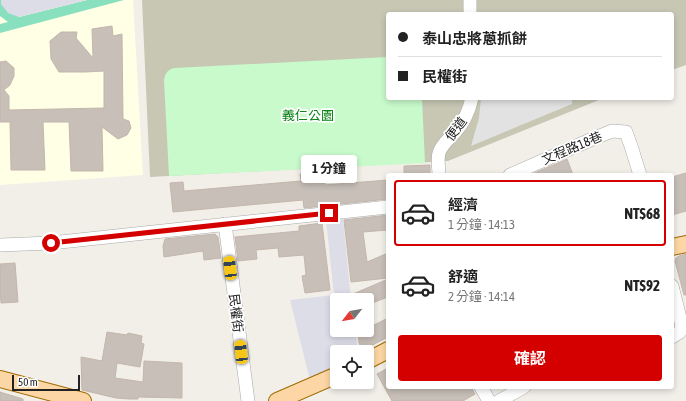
<!DOCTYPE html>
<html lang="zh-TW">
<head>
<meta charset="utf-8">
<style>
  :root { --surface:#fff; --page:#f6f6f6; --text:#222; --muted:#767676; --line:#e0e0e0; --accent:#d40000 }
  body { margin:0; font-family:"Asap Condensed","Noto Sans TC",sans-serif; background:var(--page); color:var(--text); height:100vh; display:flex; flex-direction:column; font-size:15px; white-space:nowrap }
  * { box-sizing:border-box; margin:0 }
  p { font-size:13px; color:var(--muted) }
  .icon { flex:none; width:22px; height:22px; fill:none; stroke:currentColor; stroke-width:2; stroke-linecap:round; stroke-linejoin:round }
  .map { position:relative; flex:1; overflow:hidden }
  .details { position:absolute; left:386px; top:173px; width:288px; height:216px; display:flex; flex-direction:column; background:var(--surface); border-radius:4px; box-shadow:0 2px 6px #0003 }
  .details>* { flex:none }
  .guide { position:absolute; left:386px; top:12px; width:288px; height:88px; border-radius:4px; box-shadow:0 2px 6px #0003; display:grid; align-content:center; height:88px; padding:0 12px; background:var(--surface) }
  .needle { width:26px; rotate:239deg }
  .buttons { position:absolute; left:330px; top:293px; display:grid; gap:8px }
  .buttons a { display:grid; place-items:center; width:44px; height:44px; border-radius:4px; background:var(--surface); box-shadow:0 2px 6px #0003; font-size:20px }
  .scale { position:absolute; left:12px; bottom:10px; width:68px; box-sizing:border-box; padding-left:4px; border:2px solid #222; border-top:0; font-size:11px; line-height:14px; white-space:nowrap; color:#222; -webkit-text-stroke:3px #fff; paint-order:stroke }
  .end { position:absolute; width:18px; height:18px; margin:-9px; border:5px solid #d40000; background:#fff; box-shadow:0 0 0 2px #fff }
  .from { border-radius:50% }
  .bubble { position:absolute; height:28px; border-radius:4px; background:var(--surface); box-shadow:0 2px 6px #0003; font-size:13px; font-weight:700; line-height:28px; text-align:center }
  .car { position:absolute; width:12px; height:24px; margin:-12px -6px; border-radius:5px; box-shadow:0 0 3px 1px #0007; background:linear-gradient(#f5c518 24%,#345 0 40%,#f5c518 0 76%,#345 0 86%,#f5c518 0) }
  .guide b { display:flex; align-items:center; gap:14px; height:38px; font-size:15px }
  .guide b+b { border-top:1px solid var(--line) }
  .guide i { width:10px; height:10px; background:var(--text) }
  ul { padding:7px 0 0; list-style:none }
  li { display:flex; align-items:center; gap:12px; height:66px; margin:0 8px 6px; padding:0 4px; border:2px solid transparent; border-radius:4px }
  li div { flex:1 }
  li b { display:block; font-size:15px }
  li em { font-style:normal; font-weight:700 }
  li.on { border-color:var(--accent) }
  li>.icon { width:36px; height:36px; stroke-width:1.5 }
  .action { display:flex; gap:8px; margin-top:auto; padding:8px 12px }
  .action a { flex:1; height:46px; border-radius:4px; background:var(--accent); color:#fff; font-size:16px; font-weight:700; line-height:46px; text-align:center }
  .map>svg:first-child { display:block }
  .education { fill:#ffffe5 }
  .construction { fill:#c7c7b4 }
  .park { fill:#c8facc }
  .pitch { fill:#88e0be }
  .parking { fill:#e2e2e2 }
  .plaza { fill:#dddde8 }
  .building { fill:#c7bfb8; stroke:#c4b6ab }
  .lines { fill:none; stroke-linecap:round; stroke-linejoin:round }
  .minor-casing { stroke:#a9a9a9; stroke-width:14 }
  .major-casing { stroke:#a06b00; stroke-width:18 }
  .minor { stroke:#fff; stroke-width:13 }
  .major { stroke:#fcd6a4; stroke-width:16 }
  .route { stroke:#d40000; stroke-width:5 }
  .labels { text-anchor:middle; dominant-baseline:central; stroke-width:3.5; stroke-linejoin:round; paint-order:stroke }
  .park-label { font-size:13px; fill:#0c8416; stroke:#fff }
  .street-label { font-size:13px; fill:#222; stroke:#fff }
</style>
</head>
<body>
<div class="map">
<svg width="686" height="401" viewBox="0 0 686 401">
  <rect width="100%" height="100%" fill="#f2efe9"/>
  <polygon class="education" points="0,0 133,0 143,175 0,185"/>
  <polygon class="construction" points="142,0 686,0 686,65 672,70 672,14 388,14 388,98 604,98 448,161 150,177"/>
  <path class="park" d="M388 57V98H422L425 163 169 176 164 80C165 74 167 70 174 68Z"/>
  <polygon class="pitch" points="0,0 1,0 1,4 19,17 87,0 124,0 0,33 0,24 8,22 0,16"/>
  <polygon class="parking" points="481,98 572,98 572,104 471,146 479,118"/>
  <g class="plaza">
    <polygon points="1,0 87,0 19,17 8,13 1,4"/>
    <polygon points="343,218 351,300 337,300 337,330 355,330 358,352 337,352 337,367 310,380 290,300 334,295 326,220"/>
  </g>
  <g class="building">
    <polygon points="112,26 113,36 122,34 123,119 129,121 131,128 127,135 118,139 102,127 103,171 71,171 69,122 43,122 45,170 11,170 10,122 0,122 0,62 6,61 14,68 14,76 10,85 4,90 9,96 9,110 104,108 104,71 85,72 59,72 51,59 50,41 61,32 77,32 76,38 93,58 92,29"/>
    <polygon points="567,159 573,175 530,175 565,160"/>
    <polygon points="430,165 430,175 404,175 404,166"/>
    <polygon points="324,173 325,185 388,180 388,199 304,208 303,200 173,212 170,183 183,182 184,191 301,181 300,174"/>
    <polygon points="686,173 686,211 672,215 672,177"/>
    <polygon points="388,215 388,230 363,232 367,262 388,253 388,278 351,282 344,220"/>
    <polygon points="322,223 330,290 305,293 302,276 306,275 304,255 279,257 278,248 256,250 257,259 238,261 235,237 299,231 299,226"/>
    <polygon points="215,234 218,237 221,258 204,260 203,251 164,257 163,246 165,239"/>
    <polygon points="686,254 686,295 684,295 675,261 676,258 679,256"/>
    <polygon points="15,263 18,302 1,303 0,288 0,264"/>
    <polygon points="388,279 388,297 367,305 367,300 354,300 353,294"/>
    <polygon points="371,309 374,325 388,318 388,337 363,350 359,343 358,330 367,330 367,310"/>
    <polygon points="107,332 127,335 128,333 142,336 141,343 144,344 140,367 117,363 115,378 143,382 144,361 182,363 182,398 138,397 138,399 129,399 116,398 82,390 81,357 102,361"/>
    <polygon points="388,368 388,387 471,387 475,394 463,401 392,401 377,374"/>
    <polygon points="0,392 23,399 23,401 0,401"/>
  </g>
  <g class="lines">
    <defs>
      <g id="minor">
        <polyline points="470,0 470,14"/>
        <path d="M439 175C439 168 437 160 439 153 441 145 450 138 456 131 465 121 469 111 472 98"/>
        <polyline points="510,175 590,140 612,131 626,132 631,146 640,175"/>
        <polyline points="225,224 248,401"/>
        <polyline points="0,245 51,243 388,207"/>
        <polyline points="672,286 682,326 680,332 672,337"/>
        <polyline points="481,387 489,401"/>
        <polyline points="499,401 524,387"/>
      </g>
      <g id="major">
        <polyline points="672,247 686,244"/>
        <polyline points="367,361 388,350"/>
        <polyline points="0,379 83,401"/>
        <polyline points="277,401 337,375"/>
      </g>
    </defs>
    <use href="#minor" class="minor-casing"/>
    <use href="#major" class="major-casing"/>
    <use href="#minor" class="minor"/>
    <use href="#major" class="major"/>
  </g>
  <g class="lines">
    <polyline class="route" points="51,243 329,213"/>
  </g>
  <g class="labels">
    <g class="park-label">
      <text x="308" y="115">義仁公園</text>
    </g>
    <g class="street-label">
      <text transform="translate(456 129) rotate(-53)">便道</text>
      <text transform="translate(572 148) rotate(-23)">文程路18巷</text>
      <text transform="translate(236 313) rotate(83)">民權街</text>
    </g>
  </g>
</svg>
<div class="buttons">
<a><svg class="needle" viewBox="-14 -14 28 28"><path d="M0-13l5 13h-10z" fill="#e53935"/><path d="M0 13l5-13h-10z" fill="#767676"/></svg></a>
<a><svg class="icon" aria-label="locate" viewBox="0 0 24 24"><circle cx="12" cy="12" r="6"/><path d="M12 2v4M12 18v4M2 12h4M18 12h4"/></svg></a>
</div>
<div class="scale">50 m</div>
<i class="end from" style="left:51px;top:243px"></i>
<i class="end" style="left:329px;top:213px"></i>
<div class="bubble" style="left:301px;top:155px;width:56px">1 分鐘</div>
<i class="car" style="left:230px;top:268px;rotate:353deg"></i>
<i class="car" style="left:241px;top:352px;rotate:353deg"></i>
<div class="guide">
<b><i class="from"></i>泰山忠將蔥抓餅</b>
<b><i></i>民權街</b>
</div>
<section class="details">
<ul>
<li class="on"><svg class="icon" aria-label="car" viewBox="0 0 24 24"><path d="M5 17H2v-5l4-1 3-4h7l3 4 3 1v5h-3M9 17h6M6 11h13"/><circle cx="7" cy="17" r="2"/><circle cx="17" cy="17" r="2"/></svg><div><b>經濟</b><p>1 分鐘 · 14:13</p></div><em>NT$68</em></li>
<li><svg class="icon" aria-label="car" viewBox="0 0 24 24"><path d="M5 17H2v-5l4-1 3-4h7l3 4 3 1v5h-3M9 17h6M6 11h13"/><circle cx="7" cy="17" r="2"/><circle cx="17" cy="17" r="2"/></svg><div><b>舒適</b><p>2 分鐘 · 14:14</p></div><em>NT$92</em></li>
</ul>
<div class="action"><a>確認</a></div>
</section>
</div>
</body>
</html>
